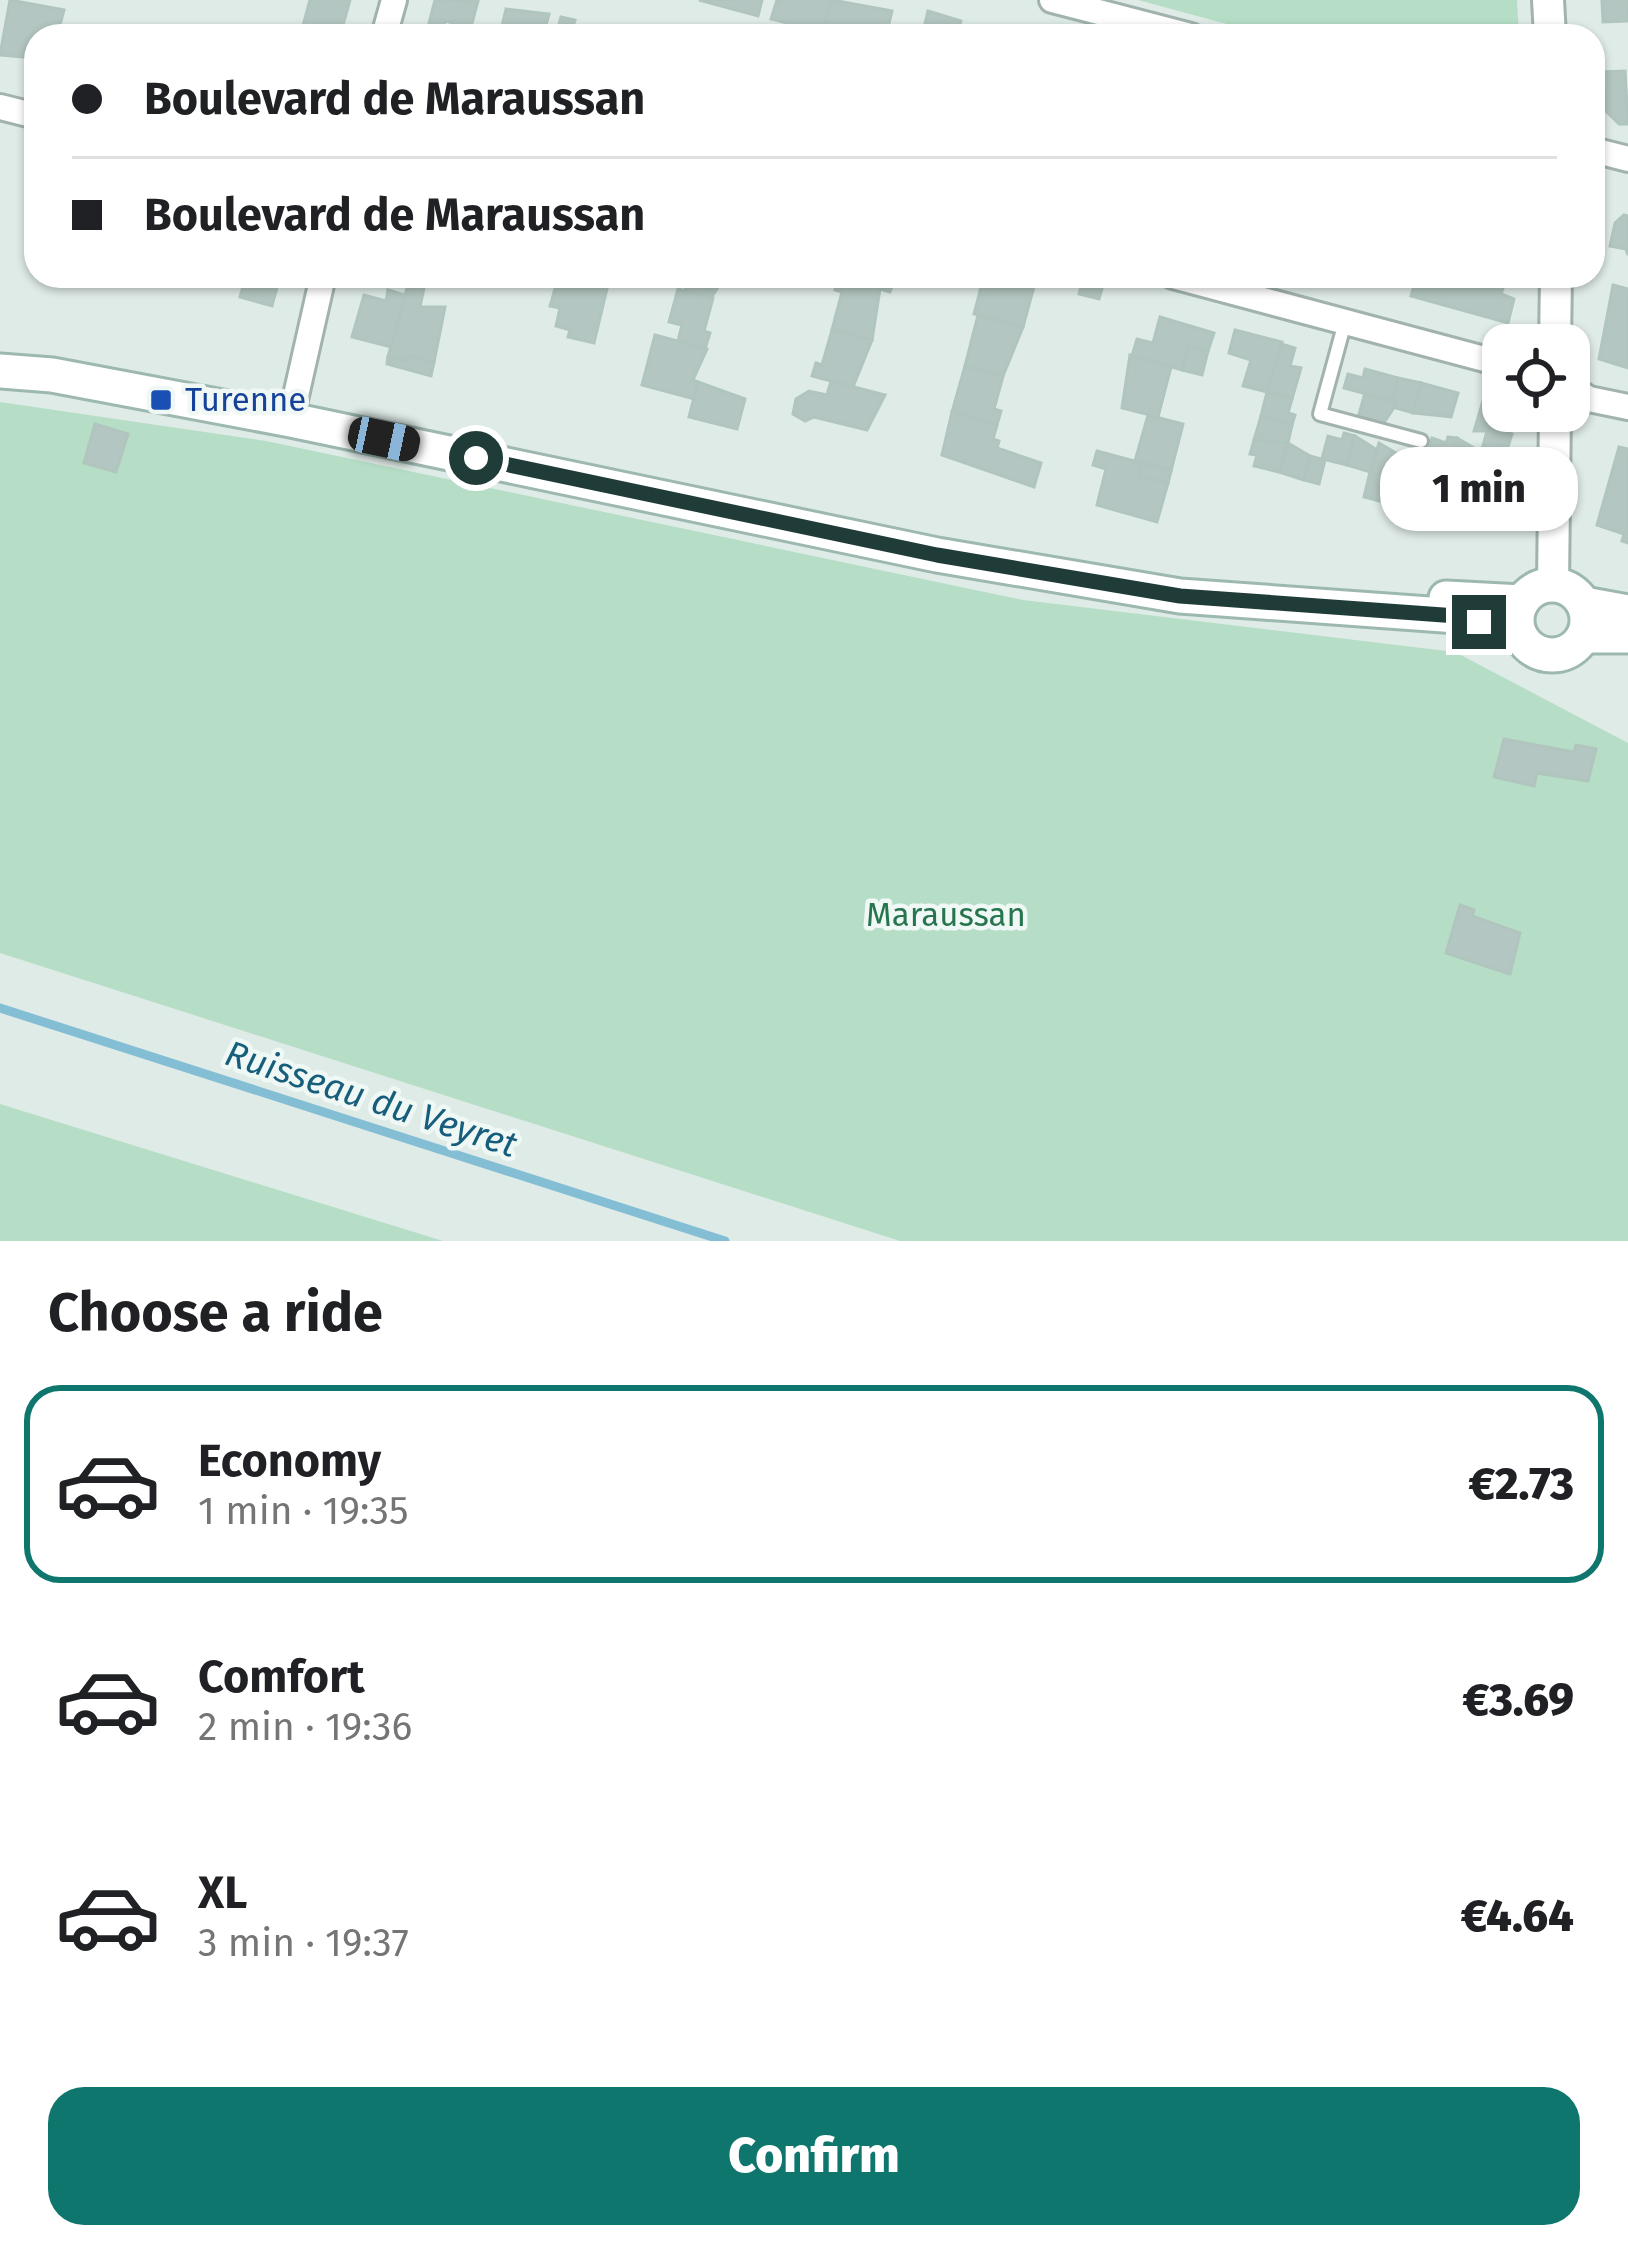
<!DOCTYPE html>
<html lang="en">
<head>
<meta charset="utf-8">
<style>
  :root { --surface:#fff; --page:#f2f2f2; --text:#202124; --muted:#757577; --line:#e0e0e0; --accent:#0f766e }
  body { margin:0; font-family:"Fira Sans",sans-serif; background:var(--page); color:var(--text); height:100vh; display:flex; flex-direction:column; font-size:45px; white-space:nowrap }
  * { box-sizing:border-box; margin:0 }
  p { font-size:39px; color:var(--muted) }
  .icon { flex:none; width:66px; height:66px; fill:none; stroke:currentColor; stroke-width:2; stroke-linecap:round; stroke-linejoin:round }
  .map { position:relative; height:1241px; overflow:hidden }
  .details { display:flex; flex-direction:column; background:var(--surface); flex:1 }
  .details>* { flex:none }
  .top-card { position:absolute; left:24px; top:24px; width:1581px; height:264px; border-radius:36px; box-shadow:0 3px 9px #0004; display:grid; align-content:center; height:264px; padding:0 48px; background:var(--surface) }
  .controls { position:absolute; left:1482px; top:324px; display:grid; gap:24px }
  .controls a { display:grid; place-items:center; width:108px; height:108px; border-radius:24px; background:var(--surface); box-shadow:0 3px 9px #0004; font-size:60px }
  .end { position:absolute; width:54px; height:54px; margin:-27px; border:15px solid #1f3c38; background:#fff; box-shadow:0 0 0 6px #fff }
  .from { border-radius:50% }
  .bubble { position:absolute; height:84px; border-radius:36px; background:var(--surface); box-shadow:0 3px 9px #0004; font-size:39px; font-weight:800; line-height:84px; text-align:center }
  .car { position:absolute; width:36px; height:72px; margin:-36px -18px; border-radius:15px; box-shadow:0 0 9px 3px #0007; background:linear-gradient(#222 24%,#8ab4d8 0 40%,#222 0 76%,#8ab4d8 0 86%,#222 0) }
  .top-card b { display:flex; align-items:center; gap:42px; height:114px; font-size:45px }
  .top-card b+b { border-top:3px solid var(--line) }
  .top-card i { width:30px; height:30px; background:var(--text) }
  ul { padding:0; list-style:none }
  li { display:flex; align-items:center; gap:36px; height:198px; margin:0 24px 18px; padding:0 24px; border:6px solid transparent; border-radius:36px }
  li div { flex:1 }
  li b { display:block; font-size:45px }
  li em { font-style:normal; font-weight:800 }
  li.current { border-color:var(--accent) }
  li>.icon { width:108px; height:108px; stroke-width:1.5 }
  h2 { padding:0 48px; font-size:54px; line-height:144px }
  .button { display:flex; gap:24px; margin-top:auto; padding:24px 48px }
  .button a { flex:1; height:138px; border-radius:36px; background:var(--accent); color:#fff; font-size:48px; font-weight:800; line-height:138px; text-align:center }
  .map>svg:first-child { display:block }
  .green { fill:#b6dec6 }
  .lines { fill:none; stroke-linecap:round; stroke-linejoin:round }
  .stream { stroke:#83bed4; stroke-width:9 }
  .building { fill:#b4c6c1; stroke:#b1c5bf; stroke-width:3 }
  .service-casing { stroke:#a2b3af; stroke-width:18 }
  .minor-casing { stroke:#a2b3af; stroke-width:30 }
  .tertiary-casing { stroke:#a2b3af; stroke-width:36 }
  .secondary-casing { stroke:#9db8b1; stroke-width:39 }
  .service { stroke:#fff; stroke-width:12 }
  .minor { stroke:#fff; stroke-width:24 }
  .tertiary { stroke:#fff; stroke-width:30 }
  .secondary { stroke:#fff; stroke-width:33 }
  .route { stroke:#1f3c38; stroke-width:15 }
  .transit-dot { fill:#1a4fb4; stroke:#eff8f5; stroke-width:4.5 }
  .labels { text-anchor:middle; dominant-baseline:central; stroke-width:9; stroke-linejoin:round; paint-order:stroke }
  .transit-label { font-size:33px; fill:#164399; stroke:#eff8f5; text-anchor:start }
  .park-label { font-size:33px; fill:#27754f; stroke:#eff8f5 }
  .water-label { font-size:36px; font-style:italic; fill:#165e7b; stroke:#eff8f5 }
</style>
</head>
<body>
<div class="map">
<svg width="1628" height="1241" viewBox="0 0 1628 1241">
  <rect width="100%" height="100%" fill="#dfebe7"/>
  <g class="green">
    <polygon points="1138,0 1517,0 1519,36 1271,36"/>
    <polygon points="0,402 266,441 1023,600 1455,652 1628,743 1628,1241 900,1241 0,953"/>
    <polygon points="0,1104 443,1241 0,1241"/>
  </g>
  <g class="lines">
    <polyline class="stream" points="0,1008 725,1241"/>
  </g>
  <g class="building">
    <polygon points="10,0 64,10 57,36 36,36 36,58 0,55"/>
    <polygon points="310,0 350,0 340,36 301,33"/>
    <polygon points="435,0 478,1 471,27 445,21 442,35 427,31"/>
    <polygon points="699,0 762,0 758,16"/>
    <polygon points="777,0 832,0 823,32 771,19"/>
    <polygon points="832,0 892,11 886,36 823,32"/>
    <polygon points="1602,0 1628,0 1628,21 1603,22"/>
    <polygon points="506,9 549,14 543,36 500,35"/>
    <polygon points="928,11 961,21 957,36 922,36"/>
    <polygon points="561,17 575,20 573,26 599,36 556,36"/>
    <polygon points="1625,71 1628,124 1619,124 1606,111 1602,72"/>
    <polygon points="1624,215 1628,216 1628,255 1626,249 1610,246 1615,223"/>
    <polygon points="246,276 280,276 272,306 240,297"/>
    <polygon points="570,276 610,276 594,343 568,337 570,330 556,326 560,308 550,306 558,279 568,281"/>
    <polygon points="688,276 725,276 711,298 685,290"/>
    <polygon points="839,276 895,276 890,292"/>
    <polygon points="984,276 1035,283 1023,327 974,314"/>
    <polygon points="1084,276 1105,278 1099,299 1079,294"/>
    <polygon points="1417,276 1507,276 1501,294 1514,299 1508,323 1411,296"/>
    <polygon points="839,278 880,289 872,340 832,330 842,292 835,290"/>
    <polygon points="408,284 424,288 420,307 445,307 434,362 388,357"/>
    <polygon points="1613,285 1628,289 1628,368 1599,359"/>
    <polygon points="678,289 713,298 704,331 710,333 705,349 678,341 682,325 669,322"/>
    <polygon points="388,290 405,295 391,347 352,337 364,295 386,301"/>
    <polygon points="978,315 1023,327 1003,376 965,366"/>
    <polygon points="1160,317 1214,333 1208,351 1189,346 1182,370 1132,356 1137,339 1153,343"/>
    <polygon points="832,330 872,340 853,387 812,376 816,363 822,365"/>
    <polygon points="1235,330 1282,342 1267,392 1243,386 1251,360 1229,353"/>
    <polygon points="655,335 707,349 693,380 698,382 694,399 642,385"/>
    <polygon points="1281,344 1295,348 1290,366 1301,368 1292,399 1267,392"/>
    <polygon points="1189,346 1208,351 1202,375 1182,370"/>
    <polygon points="1130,355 1171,367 1158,417 1122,408"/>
    <polygon points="409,356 434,362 431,376 387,364 388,357 407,362"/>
    <polygon points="965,366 1003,376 994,409 1001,411 997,425 952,412"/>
    <polygon points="1365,369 1398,378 1392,401 1344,388 1348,374 1363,378"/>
    <polygon points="1398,378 1421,383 1413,413 1396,408 1392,401"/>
    <polygon points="831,381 885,395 867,430 814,417 805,421 793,414 796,399 809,391 827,395"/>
    <polygon points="698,382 745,399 737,429 689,417"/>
    <polygon points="1421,383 1458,393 1451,417 1413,413"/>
    <polygon points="1267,392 1292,399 1288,413 1295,415 1292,425 1261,416"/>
    <polygon points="1365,393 1397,403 1383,424 1358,418"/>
    <polygon points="1483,401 1507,411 1501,431 1474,431"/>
    <polygon points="952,412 997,425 993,439 999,441 997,448 1041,463 1034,487 942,455"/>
    <polygon points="1148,415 1183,424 1171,471 1135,461"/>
    <polygon points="1261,416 1292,425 1288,443 1254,440"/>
    <polygon points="95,424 128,434 116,472 84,463"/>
    <polygon points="1488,427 1512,434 1506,453 1483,446"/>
    <polygon points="1344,433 1355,436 1347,465 1322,459 1328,436 1342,440"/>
    <polygon points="1355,436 1377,450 1370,472 1347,465"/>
    <polygon points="1448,437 1457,438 1448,470 1425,463 1432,438 1446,443"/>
    <polygon points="1457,438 1481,452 1474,477 1448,470"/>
    <polygon points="1254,440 1288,443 1279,472 1254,466 1257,455 1250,454"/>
    <polygon points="1288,443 1310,456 1304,480 1279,472"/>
    <polygon points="1379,443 1401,456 1394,479 1370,472"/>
    <polygon points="1483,446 1506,453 1499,476 1476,470"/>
    <polygon points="1619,447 1628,449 1628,543 1622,541 1624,534 1597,525"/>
    <polygon points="1097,451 1142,463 1139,476 1168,483 1157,522 1097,505 1106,469 1093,465"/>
    <polygon points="1310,456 1325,460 1319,484 1304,480"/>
    <polygon points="1142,463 1171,471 1168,483 1139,476"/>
    <polygon points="1476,470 1499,476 1493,500 1469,493"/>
    <polygon points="1370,472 1399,480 1387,503 1364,497"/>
    <polygon points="1464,491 1505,503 1497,529 1456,518"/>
    <polygon points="1504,739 1574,752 1576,745 1596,749 1588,781 1537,773 1534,786 1494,777"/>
    <polygon points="1460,905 1474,910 1472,916 1520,933 1510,974 1446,953"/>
  </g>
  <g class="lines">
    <defs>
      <polyline id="service" points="1345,322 1320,414 1421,441"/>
      <g id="minor">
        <polyline points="1052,0 1191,36"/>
        <polyline points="384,36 394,0"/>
        <polyline points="0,107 36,116"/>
        <polyline points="1593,150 1628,159"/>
        <polyline points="1173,276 1503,364"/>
        <polyline points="1569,386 1589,399 1628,407"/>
        <polyline points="295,400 323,276"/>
      </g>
      <g id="tertiary">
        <polyline points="1548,0 1550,36"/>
        <polyline points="1555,345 1556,276"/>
        <polyline points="1553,585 1555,411"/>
      </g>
      <g id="secondary">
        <polyline points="0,371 52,375 291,420 937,555 1180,596 1457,616 1520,635"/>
        <circle cx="1552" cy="620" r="35"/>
        <polyline points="1446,598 1522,602"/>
        <polyline points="1584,604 1628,612"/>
        <polyline points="1584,636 1628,636"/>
      </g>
    </defs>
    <use href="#service" class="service-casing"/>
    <use href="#minor" class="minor-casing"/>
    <use href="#tertiary" class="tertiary-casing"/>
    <use href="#secondary" class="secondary-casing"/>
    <use href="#service" class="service"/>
    <use href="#minor" class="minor"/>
    <use href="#tertiary" class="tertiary"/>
    <use href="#secondary" class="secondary"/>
  </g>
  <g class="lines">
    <polyline class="route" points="476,458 937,555 1180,596 1457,616 1479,622"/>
  </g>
  <rect class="transit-dot" x="149" y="388" width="24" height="24" rx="6"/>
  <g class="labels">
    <g class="transit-label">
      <text x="185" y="400">Turenne</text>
    </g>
    <g class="park-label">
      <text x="946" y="915">Maraussan</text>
    </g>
    <g class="water-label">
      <text transform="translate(371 1099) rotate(18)">Ruisseau du Veyret</text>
    </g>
  </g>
</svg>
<div class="controls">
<a><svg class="icon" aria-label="locate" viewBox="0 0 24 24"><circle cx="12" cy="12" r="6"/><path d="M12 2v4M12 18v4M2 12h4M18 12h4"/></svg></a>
</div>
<i class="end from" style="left:476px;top:458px"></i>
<i class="end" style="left:1479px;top:622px"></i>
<div class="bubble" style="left:1380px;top:447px;width:198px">1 min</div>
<i class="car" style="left:384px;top:439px;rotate:102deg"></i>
<div class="top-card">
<b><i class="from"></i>Boulevard de Maraussan</b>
<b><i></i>Boulevard de Maraussan</b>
</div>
</div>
<section class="details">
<h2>Choose a ride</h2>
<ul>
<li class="current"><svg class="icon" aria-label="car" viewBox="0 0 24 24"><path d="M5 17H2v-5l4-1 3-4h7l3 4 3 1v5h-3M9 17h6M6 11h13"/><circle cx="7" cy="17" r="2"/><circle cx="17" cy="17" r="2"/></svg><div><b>Economy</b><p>1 min · 19:35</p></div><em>€2.73</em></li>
<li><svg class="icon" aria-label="car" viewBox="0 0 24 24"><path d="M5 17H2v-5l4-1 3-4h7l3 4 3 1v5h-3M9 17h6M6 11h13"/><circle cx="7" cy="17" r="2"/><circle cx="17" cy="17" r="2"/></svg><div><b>Comfort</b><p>2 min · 19:36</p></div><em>€3.69</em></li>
<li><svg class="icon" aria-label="car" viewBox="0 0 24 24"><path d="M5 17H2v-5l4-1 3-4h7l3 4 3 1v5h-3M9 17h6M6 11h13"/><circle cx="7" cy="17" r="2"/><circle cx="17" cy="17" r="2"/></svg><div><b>XL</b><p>3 min · 19:37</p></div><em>€4.64</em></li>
</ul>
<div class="button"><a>Confirm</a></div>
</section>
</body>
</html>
